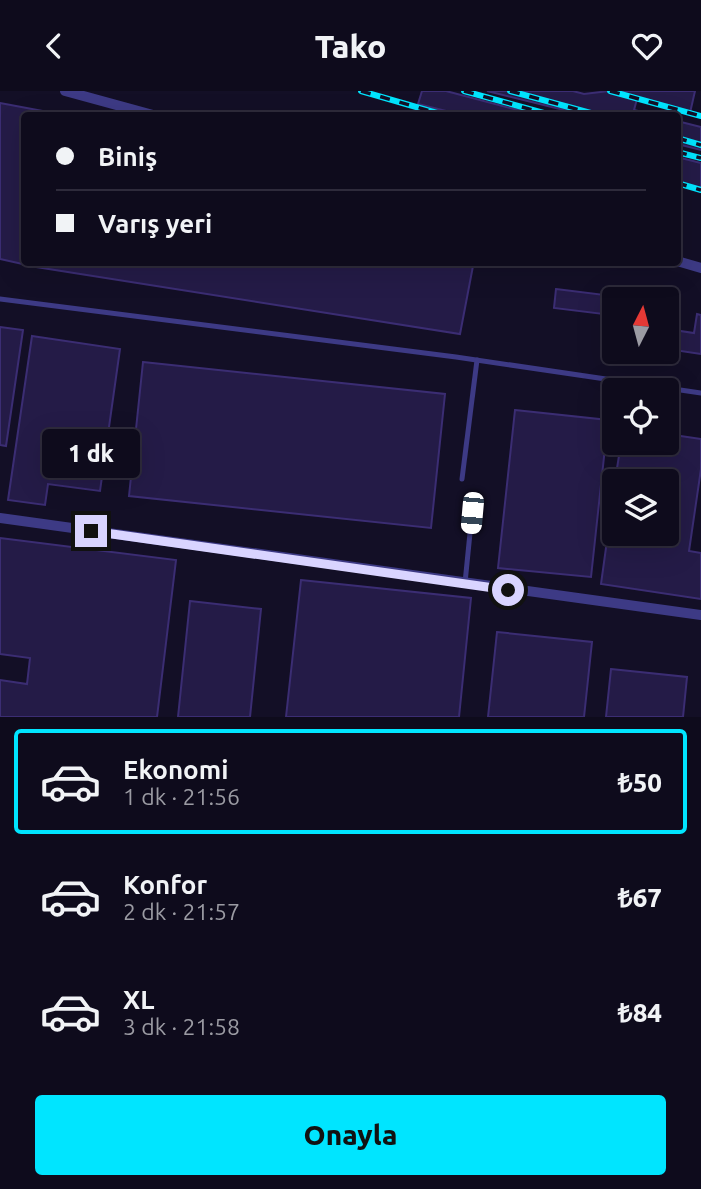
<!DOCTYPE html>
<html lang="tr">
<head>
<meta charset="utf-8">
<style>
  :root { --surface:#0e0b1c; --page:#171425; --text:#f1f3f6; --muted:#9b9ba3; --line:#2e2b3b; --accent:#00e5ff }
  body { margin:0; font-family:Ubuntu,sans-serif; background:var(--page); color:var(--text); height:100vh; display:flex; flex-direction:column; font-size:26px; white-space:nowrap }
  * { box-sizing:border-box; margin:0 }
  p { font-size:23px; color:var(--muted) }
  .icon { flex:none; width:38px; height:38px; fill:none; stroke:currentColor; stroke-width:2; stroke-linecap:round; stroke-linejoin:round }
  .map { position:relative; height:626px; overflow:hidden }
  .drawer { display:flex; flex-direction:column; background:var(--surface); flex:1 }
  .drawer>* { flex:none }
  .guide { position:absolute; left:21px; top:21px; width:660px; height:154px; border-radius:7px; box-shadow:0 7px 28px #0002,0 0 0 2px var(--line); display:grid; align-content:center; height:154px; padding:0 35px; background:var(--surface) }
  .needle { width:46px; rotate:6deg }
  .controls { position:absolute; left:602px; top:196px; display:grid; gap:14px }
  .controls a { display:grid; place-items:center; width:77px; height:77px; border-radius:7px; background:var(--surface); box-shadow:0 7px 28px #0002,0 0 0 2px var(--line); font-size:35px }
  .end { position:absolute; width:32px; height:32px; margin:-16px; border:9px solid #d9d4ff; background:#111; box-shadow:0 0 0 4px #111 }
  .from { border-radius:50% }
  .bubble { position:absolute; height:49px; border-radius:7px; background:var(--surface); box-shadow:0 7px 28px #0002,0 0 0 2px var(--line); font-size:23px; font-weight:800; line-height:49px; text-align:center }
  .car { position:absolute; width:21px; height:42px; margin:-21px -10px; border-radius:9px; box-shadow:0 0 5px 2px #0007; background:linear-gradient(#fff 24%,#345 0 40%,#fff 0 76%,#345 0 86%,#fff 0) }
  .guide b { display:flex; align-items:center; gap:24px; height:66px; font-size:26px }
  .guide b+b { border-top:2px solid var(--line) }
  .guide i { width:18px; height:18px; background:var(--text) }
  ul { padding:12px 0 0; list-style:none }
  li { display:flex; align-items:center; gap:21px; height:105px; margin:0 14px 10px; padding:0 21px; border:4px solid transparent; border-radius:7px }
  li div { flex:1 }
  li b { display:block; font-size:26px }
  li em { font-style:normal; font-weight:800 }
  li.active { border-color:var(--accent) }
  li>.icon { width:63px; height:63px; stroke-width:1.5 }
  .primary-button { display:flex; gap:14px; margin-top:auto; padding:14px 35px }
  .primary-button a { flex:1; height:80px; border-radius:7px; background:var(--accent); color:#111; font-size:28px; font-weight:800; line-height:80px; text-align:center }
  header { display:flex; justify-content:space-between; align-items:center; height:91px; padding:0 35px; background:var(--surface); font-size:32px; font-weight:800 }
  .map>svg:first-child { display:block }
  .building { fill:#241b47; stroke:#3b2d73; stroke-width:2 }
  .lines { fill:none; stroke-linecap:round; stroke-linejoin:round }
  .service { stroke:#3d3a85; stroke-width:5 }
  .minor { stroke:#3d3a85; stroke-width:10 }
  .rail-casing { stroke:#00e5ff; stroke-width:6 }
  .rail { stroke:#130f26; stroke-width:3.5; stroke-dasharray:10; stroke-linecap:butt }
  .route { stroke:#d9d4ff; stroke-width:9 }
</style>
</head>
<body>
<header><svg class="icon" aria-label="back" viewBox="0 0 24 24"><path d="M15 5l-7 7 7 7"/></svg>Tako<svg class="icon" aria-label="heart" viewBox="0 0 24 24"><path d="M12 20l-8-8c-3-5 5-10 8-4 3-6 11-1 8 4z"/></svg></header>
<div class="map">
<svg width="701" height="626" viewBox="0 0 701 626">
  <rect width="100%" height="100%" fill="#130f26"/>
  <g class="building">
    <polygon points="422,0 446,0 533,23 533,24 462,24 418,13"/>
    <polygon points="487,0 573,0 584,3 609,0 695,0 690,22 637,8 634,19 655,24 584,24"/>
    <polygon points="0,12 64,24 24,24 24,172 456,172 473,175 460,243 36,176 0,168"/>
    <polygon points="677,30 701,36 701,59 677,53"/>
    <polygon points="677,66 701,72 701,97 677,91"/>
    <polygon points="556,198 605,204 603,223 554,217"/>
    <polygon points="697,223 701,224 701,263 667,258 667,238 694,242"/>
    <polygon points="0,236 23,239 6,355 0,354"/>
    <polygon points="32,245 120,258 100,400 48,393 45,414 8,409"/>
    <polygon points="143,271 445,303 431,437 129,405"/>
    <polygon points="515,319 608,329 591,486 498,477"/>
    <polygon points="667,343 701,348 701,378 689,460 701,462 701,508 601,493 614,399 614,443 667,443 667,390 615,390 621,352 667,352"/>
    <polygon points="0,447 176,469 157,626 0,626 0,589 27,593 30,567 0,563"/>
    <polygon points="301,489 471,507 459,626 286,626"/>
    <polygon points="190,510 261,518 250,626 178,626"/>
    <polygon points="497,541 592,551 584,626 488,626"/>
    <polygon points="611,578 687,586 683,626 606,626"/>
  </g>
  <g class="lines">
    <g class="service">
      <polyline points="0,208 456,266 701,302"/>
      <polyline points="462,388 477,269"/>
      <polyline points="465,492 472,422"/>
    </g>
    <g class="minor">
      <polyline points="65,0 153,24"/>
      <polyline points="677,170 701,177"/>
      <polyline points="0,427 701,524"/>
    </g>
    <defs>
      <g id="rail">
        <polyline points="361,0 444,24"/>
        <polyline points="464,0 551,24"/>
        <polyline points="510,0 598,24"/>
        <polyline points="610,0 701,25"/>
        <polyline points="677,47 701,54"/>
        <polyline points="677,61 701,67"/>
        <polyline points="677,92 701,99"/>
      </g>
    </defs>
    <use href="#rail" class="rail-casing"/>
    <use href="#rail" class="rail"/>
  </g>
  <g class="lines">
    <polyline class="route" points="91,440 508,499"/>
  </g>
</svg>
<div class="controls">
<a><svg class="needle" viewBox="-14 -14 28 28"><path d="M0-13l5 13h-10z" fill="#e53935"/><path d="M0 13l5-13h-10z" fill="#9b9ba3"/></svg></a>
<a><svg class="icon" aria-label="locate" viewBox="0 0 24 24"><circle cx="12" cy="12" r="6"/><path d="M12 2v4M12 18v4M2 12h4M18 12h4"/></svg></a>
<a><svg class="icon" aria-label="layers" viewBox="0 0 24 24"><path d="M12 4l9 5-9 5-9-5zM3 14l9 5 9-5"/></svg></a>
</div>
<i class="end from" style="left:508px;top:499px"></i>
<i class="end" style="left:91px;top:440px"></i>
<div class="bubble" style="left:42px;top:338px;width:98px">1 dk</div>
<i class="car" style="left:472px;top:422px;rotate:185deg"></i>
<div class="guide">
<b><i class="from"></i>Biniş</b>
<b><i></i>Varış yeri</b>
</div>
</div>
<section class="drawer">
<ul>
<li class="active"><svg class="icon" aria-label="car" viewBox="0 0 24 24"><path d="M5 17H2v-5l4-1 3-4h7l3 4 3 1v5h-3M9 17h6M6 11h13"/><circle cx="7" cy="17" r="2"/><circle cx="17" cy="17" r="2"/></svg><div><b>Ekonomi</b><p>1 dk · 21:56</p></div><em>₺50</em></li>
<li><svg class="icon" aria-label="car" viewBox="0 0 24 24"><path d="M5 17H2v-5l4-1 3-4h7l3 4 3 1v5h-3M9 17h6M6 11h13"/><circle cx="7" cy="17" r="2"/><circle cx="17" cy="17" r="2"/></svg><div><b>Konfor</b><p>2 dk · 21:57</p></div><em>₺67</em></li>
<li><svg class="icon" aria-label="car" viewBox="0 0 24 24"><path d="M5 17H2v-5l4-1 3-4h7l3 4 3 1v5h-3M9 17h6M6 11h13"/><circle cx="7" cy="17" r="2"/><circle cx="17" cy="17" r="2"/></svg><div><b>XL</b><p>3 dk · 21:58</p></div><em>₺84</em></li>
</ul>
<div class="primary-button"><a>Onayla</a></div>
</section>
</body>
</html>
